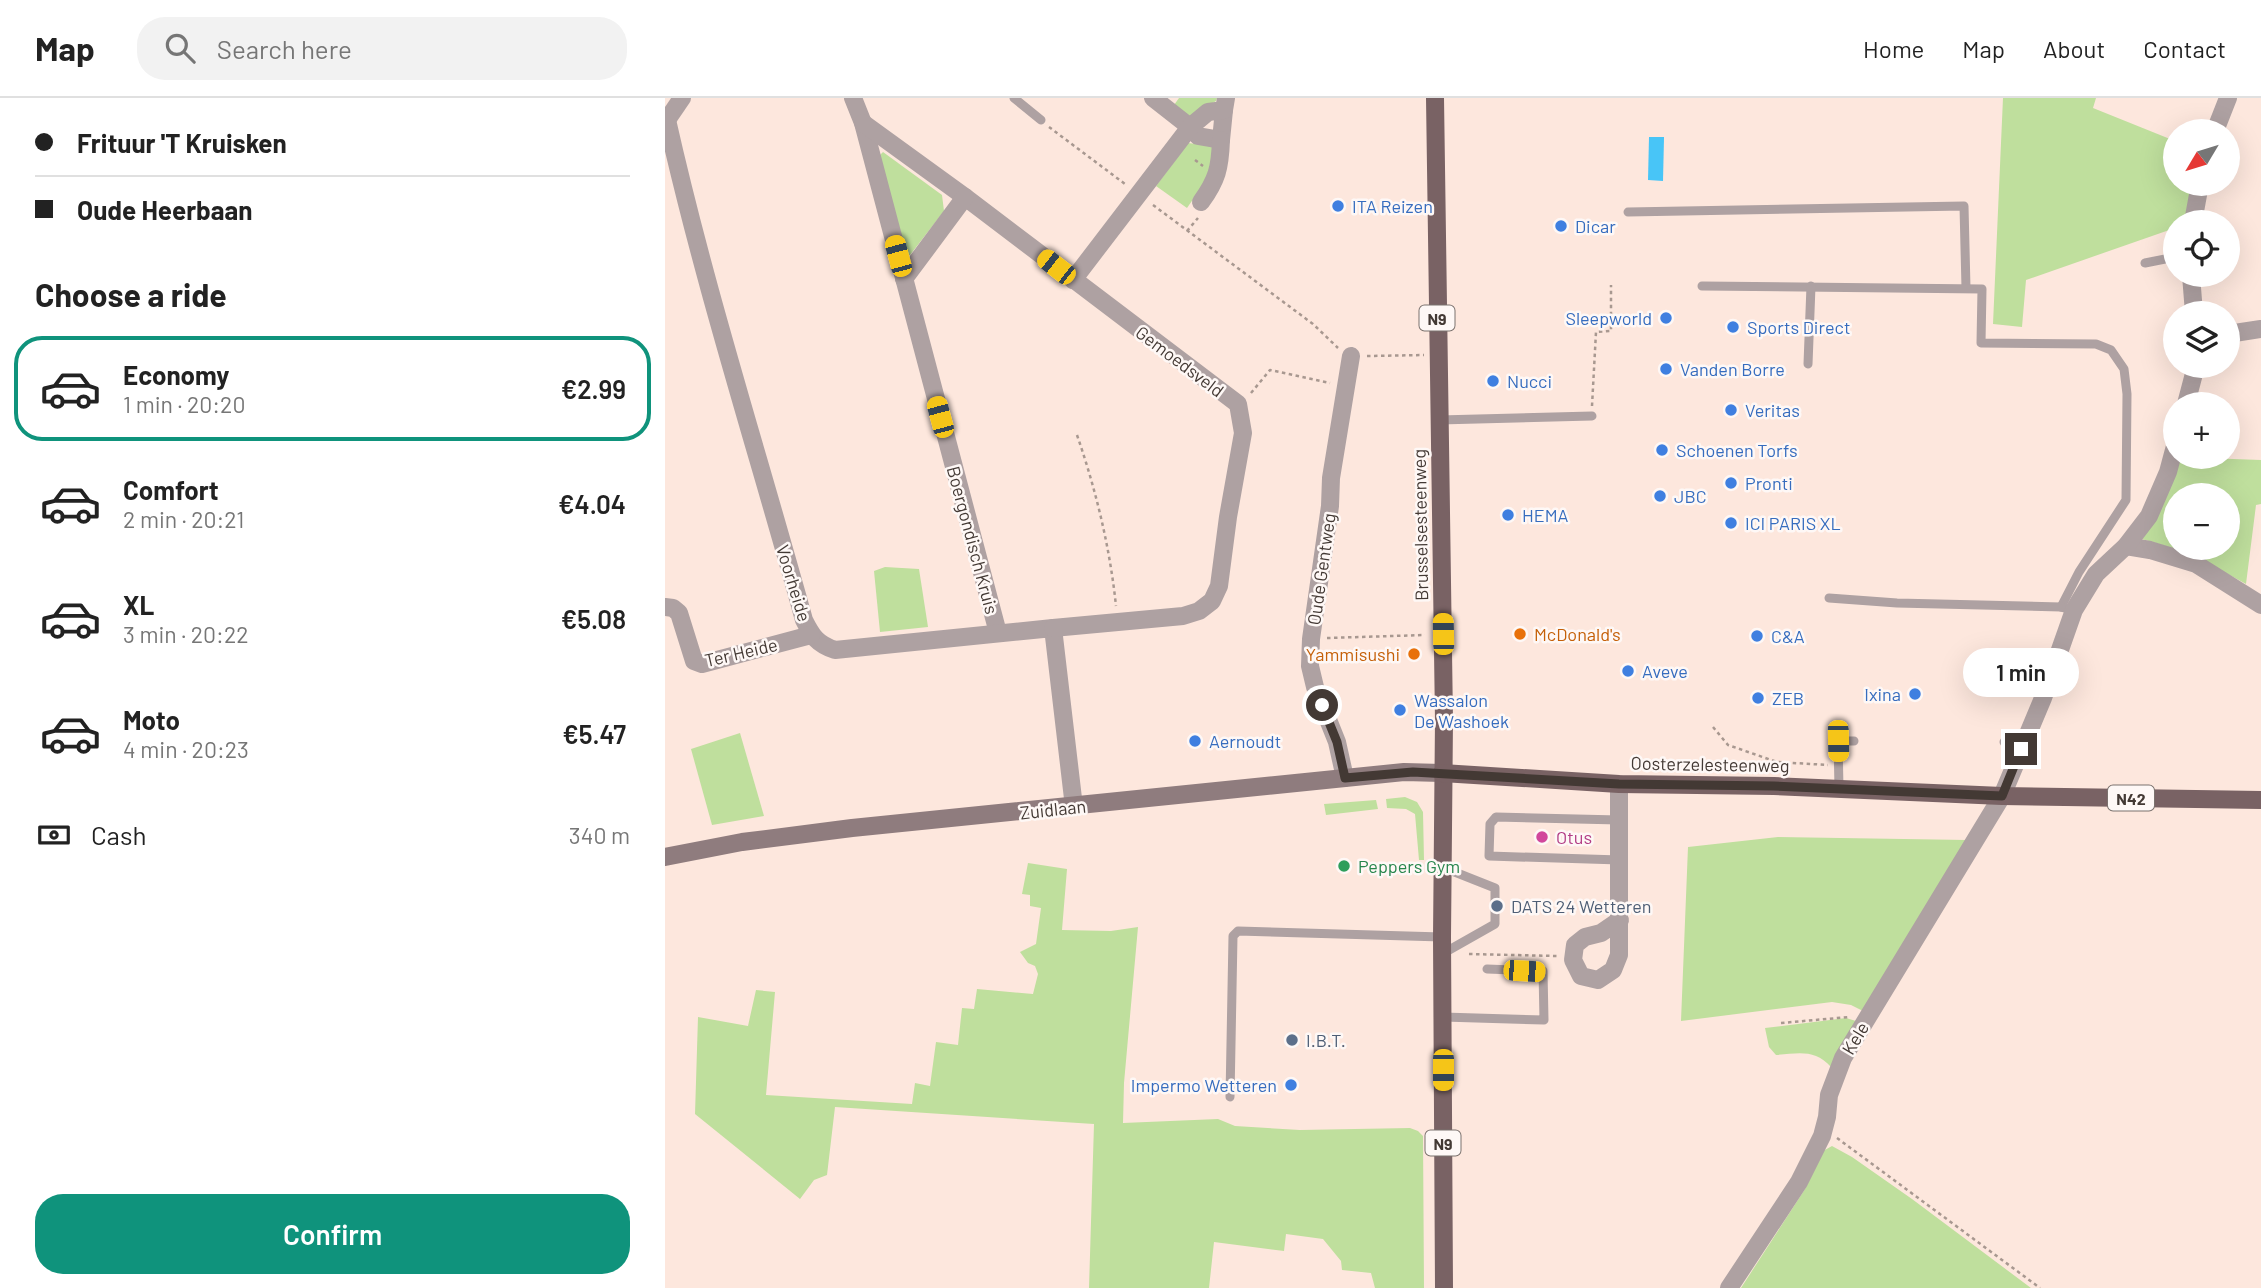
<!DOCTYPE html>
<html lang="en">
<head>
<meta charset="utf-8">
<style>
  :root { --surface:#fff; --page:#f2f2f2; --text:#222; --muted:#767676; --line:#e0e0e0; --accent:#0f937c }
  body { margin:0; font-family:Barlow,sans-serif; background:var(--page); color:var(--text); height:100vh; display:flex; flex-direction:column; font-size:26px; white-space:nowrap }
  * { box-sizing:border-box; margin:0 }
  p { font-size:23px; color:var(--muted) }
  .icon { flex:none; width:38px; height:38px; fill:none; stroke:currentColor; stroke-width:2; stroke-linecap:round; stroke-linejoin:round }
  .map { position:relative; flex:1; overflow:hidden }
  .sheet { display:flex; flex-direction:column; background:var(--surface); width:665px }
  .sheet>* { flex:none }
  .top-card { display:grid; align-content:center; height:154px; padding:0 35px; background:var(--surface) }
  .needle { width:46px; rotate:232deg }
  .buttons { position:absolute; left:1498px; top:21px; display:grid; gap:14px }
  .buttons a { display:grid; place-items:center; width:77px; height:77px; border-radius:50%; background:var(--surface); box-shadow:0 7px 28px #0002; font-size:35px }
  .end { position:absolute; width:32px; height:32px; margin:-16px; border:9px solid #433934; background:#fff; box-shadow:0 0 0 4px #fff }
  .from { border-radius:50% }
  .bubble { position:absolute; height:49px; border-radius:24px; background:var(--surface); box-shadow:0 7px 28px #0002; font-size:23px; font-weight:600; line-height:49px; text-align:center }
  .car { position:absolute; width:21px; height:42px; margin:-21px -10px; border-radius:9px; box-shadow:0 0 5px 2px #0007; background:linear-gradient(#f5c518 24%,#345 0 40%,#f5c518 0 76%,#345 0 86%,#f5c518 0) }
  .top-card b { display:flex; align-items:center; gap:24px; height:66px; font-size:26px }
  .top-card b+b { border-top:2px solid var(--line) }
  .top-card i { width:18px; height:18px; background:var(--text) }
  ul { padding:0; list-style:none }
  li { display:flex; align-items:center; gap:21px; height:105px; margin:0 14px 10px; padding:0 21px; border:4px solid transparent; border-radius:28px }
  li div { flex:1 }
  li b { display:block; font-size:26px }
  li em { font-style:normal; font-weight:600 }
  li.active { border-color:var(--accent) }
  li>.icon { width:63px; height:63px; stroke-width:1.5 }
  h2 { padding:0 35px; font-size:32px; line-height:84px }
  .pay { display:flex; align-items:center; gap:18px; height:77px; padding:0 35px; font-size:26px }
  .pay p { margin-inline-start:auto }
  .button { display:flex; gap:14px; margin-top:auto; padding:14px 35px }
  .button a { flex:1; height:80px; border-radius:28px; background:var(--accent); color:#fff; font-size:28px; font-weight:600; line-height:80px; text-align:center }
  header { display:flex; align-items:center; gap:42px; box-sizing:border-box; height:98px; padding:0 35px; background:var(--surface); border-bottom:2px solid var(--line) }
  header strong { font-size:33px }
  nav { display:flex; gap:38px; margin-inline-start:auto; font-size:24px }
  .search { width:490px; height:63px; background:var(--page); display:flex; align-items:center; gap:18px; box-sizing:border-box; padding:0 24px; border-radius:28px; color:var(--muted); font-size:26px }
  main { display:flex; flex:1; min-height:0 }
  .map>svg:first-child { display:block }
  .green { fill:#bfdf9d; fill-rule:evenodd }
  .water { fill:#48c5f7 }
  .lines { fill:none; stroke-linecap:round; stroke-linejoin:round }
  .path { stroke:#a89890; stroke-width:2.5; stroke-dasharray:3.5 3.5; stroke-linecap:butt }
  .service { stroke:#aea1a2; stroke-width:9 }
  .minor { stroke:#aea1a2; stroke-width:18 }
  .secondary { stroke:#8f7c7e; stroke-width:18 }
  .primary { stroke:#796264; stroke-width:18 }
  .route { stroke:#433934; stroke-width:9 }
  .shop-dot { fill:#3f7fe0; stroke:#fef8f6; stroke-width:2.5 }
  .food-dot { fill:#e8710a; stroke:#fef8f6; stroke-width:2.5 }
  .hotel-dot { fill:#d1479c; stroke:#fef8f6; stroke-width:2.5 }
  .leisure-dot { fill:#2e9e5b; stroke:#fef8f6; stroke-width:2.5 }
  .service-dot { fill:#5c6f8a; stroke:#fef8f6; stroke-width:2.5 }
  .labels { text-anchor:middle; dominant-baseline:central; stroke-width:5; stroke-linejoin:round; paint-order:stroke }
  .shield { fill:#fef8f6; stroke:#7b726e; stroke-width:2 }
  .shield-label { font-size:16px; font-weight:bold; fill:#433934 }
  .shop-label { font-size:18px; fill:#366cbe; stroke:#fef8f6; text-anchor:start }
  .street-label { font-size:18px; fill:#433934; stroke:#fef8f6 }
  .food-label { font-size:18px; fill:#c56008; stroke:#fef8f6; text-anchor:start }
  .hotel-label { font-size:18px; fill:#b23c85; stroke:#fef8f6; text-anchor:start }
  .leisure-label { font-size:18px; fill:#27864d; stroke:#fef8f6; text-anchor:start }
  .service-label { font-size:18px; fill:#4e5e75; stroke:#fef8f6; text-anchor:start }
</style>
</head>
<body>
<header>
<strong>Map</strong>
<div class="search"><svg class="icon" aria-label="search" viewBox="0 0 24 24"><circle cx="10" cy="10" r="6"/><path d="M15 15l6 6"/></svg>Search here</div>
<nav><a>Home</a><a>Map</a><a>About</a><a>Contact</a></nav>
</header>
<main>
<section class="sheet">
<div class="top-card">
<b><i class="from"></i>Frituur 'T Kruisken</b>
<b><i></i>Oude Heerbaan</b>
</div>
<h2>Choose a ride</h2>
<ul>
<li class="active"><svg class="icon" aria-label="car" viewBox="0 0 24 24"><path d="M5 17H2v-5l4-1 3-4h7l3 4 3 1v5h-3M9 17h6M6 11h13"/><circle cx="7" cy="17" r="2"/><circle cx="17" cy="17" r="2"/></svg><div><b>Economy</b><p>1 min · 20:20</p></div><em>€2.99</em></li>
<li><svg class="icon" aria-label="car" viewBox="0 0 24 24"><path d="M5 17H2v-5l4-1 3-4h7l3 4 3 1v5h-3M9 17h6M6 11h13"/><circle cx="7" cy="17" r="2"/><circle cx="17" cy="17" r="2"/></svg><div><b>Comfort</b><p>2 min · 20:21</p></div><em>€4.04</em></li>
<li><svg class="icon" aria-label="car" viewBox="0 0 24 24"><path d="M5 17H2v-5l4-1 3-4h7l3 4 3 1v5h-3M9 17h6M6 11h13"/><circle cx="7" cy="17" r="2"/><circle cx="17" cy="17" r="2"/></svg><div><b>XL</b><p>3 min · 20:22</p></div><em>€5.08</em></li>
<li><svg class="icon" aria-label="car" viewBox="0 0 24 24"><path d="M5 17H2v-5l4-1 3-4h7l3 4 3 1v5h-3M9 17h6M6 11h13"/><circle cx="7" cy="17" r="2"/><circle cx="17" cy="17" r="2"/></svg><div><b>Moto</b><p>4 min · 20:23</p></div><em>€5.47</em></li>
</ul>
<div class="pay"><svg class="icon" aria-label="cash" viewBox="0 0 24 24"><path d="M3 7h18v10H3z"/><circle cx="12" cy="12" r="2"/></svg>Cash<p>340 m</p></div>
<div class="button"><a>Confirm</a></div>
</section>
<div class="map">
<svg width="1596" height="1190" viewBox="0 0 1596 1190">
  <rect width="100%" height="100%" fill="#fde7dd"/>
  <g class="green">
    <polygon points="514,0 552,0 551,3 524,19 509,7"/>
    <polygon points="1338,0 1431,0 1428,10 1510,43 1510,86 1529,86 1524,124 1510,124 1510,130 1361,182 1357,229 1328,226"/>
    <polygon points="523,45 548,48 547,74 522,110 491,88"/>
    <polygon points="218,54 277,97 279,113 245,157 242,156 237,143 215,57"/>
    <path d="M1513 359 1596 362V406L1591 407 1581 486C1546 466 1513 450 1473 440ZM1510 397H1563V450H1510Z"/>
    <polygon points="220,469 254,471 263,529 215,534 209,473"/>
    <polygon points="75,635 99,718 47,727 26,651"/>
    <polygon points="740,699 752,704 758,714 759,762 754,762 750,716 741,711 722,710 721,701"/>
    <polygon points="711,702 713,711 661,717 659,706"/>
    <polygon points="1113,739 1302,742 1198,913 1186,907 1167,904 1016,923 1023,749"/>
    <polygon points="363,765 402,771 397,832 446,833 473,829 459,985 458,1025 553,1021 570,1028 635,1032 745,1030 753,1033 758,1038 759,1190 710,1190 706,1175 677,1172 676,1163 658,1141 621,1136 619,1153 549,1144 544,1190 424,1190 429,1026 170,1009 162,1077 149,1082 135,1101 30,1016 33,919 83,928 91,892 110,894 101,997 247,1006 250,985 265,988 271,944 293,947 297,910 309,911 312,891 368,896 373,876 370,868 363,865 355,854 371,846 376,810 365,808 365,797 357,796"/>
    <path d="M1181 920 1191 923 1166 969C1150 951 1134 955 1111 957L1104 949 1100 930Z"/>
    <polygon points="1167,1048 1187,1059 1247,1101 1366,1190 1076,1190 1140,1091 1158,1053"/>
  </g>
  <polygon class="water" points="984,39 999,39 999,40 998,83 983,82"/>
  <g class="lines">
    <g class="path">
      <polyline points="384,29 460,86"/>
      <polyline points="530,62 538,68"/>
      <polyline points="488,107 648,226 673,250"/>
      <polyline points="522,133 533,120"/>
      <polyline points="702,258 759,257"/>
      <polyline points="586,295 605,272 665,285"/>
      <polyline points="927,308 931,234 946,233 946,187"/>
      <path d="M412 337C431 392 445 450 451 508"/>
      <polyline points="662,540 760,537"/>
      <polyline points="1048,629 1063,647 1112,664 1163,667"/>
      <polyline points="804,856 892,858"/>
      <polyline points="1116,925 1184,919"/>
      <polyline points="1172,1040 1375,1190"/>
    </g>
    <g class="service">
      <polyline points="349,0 376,22"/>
      <polyline points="963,114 1299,108 1301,190"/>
      <polyline points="1480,165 1510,159"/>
      <polyline points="1037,188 1317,191 1316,245 1431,246 1446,252 1459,271 1462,296 1461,402 1414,474 1396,509 1409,512"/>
      <polyline points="1143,266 1146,188"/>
      <polyline points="774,322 927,318"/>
      <polyline points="1164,500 1232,505 1396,509"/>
      <polyline points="1339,644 1356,651"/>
      <polyline points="1174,690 1173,643 1189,643"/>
      <polyline points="954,722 831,719 825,726 824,758 955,762"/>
      <polyline points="777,856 830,826 830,790 777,769"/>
      <polyline points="778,919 879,922 878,873 822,871"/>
      <polyline points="565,999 568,838 573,833 777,839"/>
    </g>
    <g class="minor">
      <polyline points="188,0 198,25 333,535"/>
      <polyline points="488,0 525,29 533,38 556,42 559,12"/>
      <path d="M0 20 2 22C40 191 93 355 139 522 147 538 152 546 170 552L388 530 409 709"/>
      <polyline points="2,22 17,0"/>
      <polyline points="198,25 300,99 573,306 578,335 563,419 554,488 547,503 534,513 518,518 388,530"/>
      <polyline points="1550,33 1563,0"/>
      <path d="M536 104C552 82 555 70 556 42"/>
      <polyline points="1528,124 1535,86"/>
      <polyline points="1526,177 1529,215"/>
      <polyline points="239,181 300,99"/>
      <polyline points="408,182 525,29 543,14 559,12 561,0"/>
      <polyline points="1563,236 1596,231"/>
      <polyline points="1521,306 1531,268"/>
      <polyline points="1461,448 1485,452 1531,466 1596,507"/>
      <polyline points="0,509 8,510 14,515 29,563 37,566 146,537"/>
      <polyline points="680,680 672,644 650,589 645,568 646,541 665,408 666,380 686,258"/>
      <polyline points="954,686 954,857 948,872 933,882 916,878 908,862 910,847 920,839 936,835 955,822"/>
      <polyline points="1064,1190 1134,1084 1157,1038 1162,1019 1164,997 1178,960 1337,698 1378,600 1409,512 1431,476 1461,448 1484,418 1503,374 1510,348"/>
    </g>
    <polyline class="secondary" points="0,759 77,744 187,730 739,674 777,675"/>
    <g class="primary">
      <polyline points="770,0 779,622 777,839 779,1190"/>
      <polyline points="777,675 954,686 1109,688 1337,698 1596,702"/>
    </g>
  </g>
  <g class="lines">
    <polyline class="route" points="657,607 672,644 680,680 748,674 954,686 1109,688 1337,698 1356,651"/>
  </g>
  <g class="shop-dot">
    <circle cx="673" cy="108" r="7"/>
    <circle cx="896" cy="128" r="7"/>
    <circle cx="1001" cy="220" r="7"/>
    <circle cx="1068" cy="229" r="7"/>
    <circle cx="1001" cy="271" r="7"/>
    <circle cx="828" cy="283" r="7"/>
    <circle cx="1066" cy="312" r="7"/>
    <circle cx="997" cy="352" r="7"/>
    <circle cx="1066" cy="385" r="7"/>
    <circle cx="995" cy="398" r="7"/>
    <circle cx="843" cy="417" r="7"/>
    <circle cx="1066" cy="425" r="7"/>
    <circle cx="1092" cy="538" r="7"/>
    <circle cx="963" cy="573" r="7"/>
    <circle cx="1250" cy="596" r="7"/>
    <circle cx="1093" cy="600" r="7"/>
    <circle cx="735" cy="612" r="7"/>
    <circle cx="530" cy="643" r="7"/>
    <circle cx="626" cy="987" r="7"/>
  </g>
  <g class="food-dot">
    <circle cx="855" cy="536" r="7"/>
    <circle cx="749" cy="556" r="7"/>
  </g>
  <circle class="hotel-dot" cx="877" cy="739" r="7"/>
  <circle class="leisure-dot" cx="679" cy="768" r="7"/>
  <g class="service-dot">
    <circle cx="832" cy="808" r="7"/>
    <circle cx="627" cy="942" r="7"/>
  </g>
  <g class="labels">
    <g class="shield">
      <rect x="754.5" y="207.5" width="35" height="25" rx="5"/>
      <rect x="1443" y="687.5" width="46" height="25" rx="5"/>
      <rect x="760.5" y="1032.5" width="35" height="25" rx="5"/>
    </g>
    <g class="shield-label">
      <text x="772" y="220">N9</text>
      <text x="1466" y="700">N42</text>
      <text x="778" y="1045">N9</text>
    </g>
    <g class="shop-label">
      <text x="687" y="108">ITA Reizen</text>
      <text x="910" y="128">Dicar</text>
      <text x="987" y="220" text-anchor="end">Sleepworld</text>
      <text x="1082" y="229">Sports Direct</text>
      <text x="1015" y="271">Vanden Borre</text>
      <text x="842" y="283">Nucci</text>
      <text x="1080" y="312">Veritas</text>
      <text x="1011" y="352">Schoenen Torfs</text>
      <text x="1080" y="385">Pronti</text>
      <text x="1009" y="398">JBC</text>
      <text x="857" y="417">HEMA</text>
      <text x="1080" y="425">ICI PARIS XL</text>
      <text x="1106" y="538">C&amp;A</text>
      <text x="977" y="573">Aveve</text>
      <text x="1236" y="596" text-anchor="end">Ixina</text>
      <text x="1107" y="600">ZEB</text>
      <text x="749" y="602">Wassalon<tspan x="749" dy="21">De Washoek</tspan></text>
      <text x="544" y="643">Aernoudt</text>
      <text x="612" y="987" text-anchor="end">Impermo Wetteren</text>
    </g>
    <g class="street-label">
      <text transform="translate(515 263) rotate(37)">Gemoedsveld</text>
      <text transform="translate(755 427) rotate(-91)">Brusselsesteenweg</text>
      <text transform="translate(308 442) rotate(75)">Boergondisch Kruis</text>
      <text transform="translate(656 471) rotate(-82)">Oude Gentweg</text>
      <text transform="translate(129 485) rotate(73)">Voorheide</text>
      <text transform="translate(76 554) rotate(-13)">Ter Heide</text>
      <text transform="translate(1045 666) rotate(1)">Oosterzelesteenweg</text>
      <text transform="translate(388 711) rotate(-6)">Zuidlaan</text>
      <text transform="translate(1190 940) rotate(-59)">Kele</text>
    </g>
    <g class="food-label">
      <text x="869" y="536">McDonald's</text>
      <text x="735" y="556" text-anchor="end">Yammisushi</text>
    </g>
    <g class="hotel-label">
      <text x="891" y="739">Otus</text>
    </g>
    <g class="leisure-label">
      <text x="693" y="768">Peppers Gym</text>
    </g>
    <g class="service-label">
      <text x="846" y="808">DATS 24 Wetteren</text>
      <text x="641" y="942">I.B.T.</text>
    </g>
  </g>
</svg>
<div class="buttons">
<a><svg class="needle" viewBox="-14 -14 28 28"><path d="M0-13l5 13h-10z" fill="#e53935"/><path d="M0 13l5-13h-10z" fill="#767676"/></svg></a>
<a><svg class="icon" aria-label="locate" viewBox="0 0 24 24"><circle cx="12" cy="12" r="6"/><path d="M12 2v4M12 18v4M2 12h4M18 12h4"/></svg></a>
<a><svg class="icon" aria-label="layers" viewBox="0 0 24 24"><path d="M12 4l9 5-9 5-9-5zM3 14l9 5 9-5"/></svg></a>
<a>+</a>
<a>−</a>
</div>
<i class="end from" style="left:657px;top:607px"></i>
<i class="end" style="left:1356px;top:651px"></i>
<div class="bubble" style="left:1298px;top:550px;width:116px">1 min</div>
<i class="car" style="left:233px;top:158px;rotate:345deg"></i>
<i class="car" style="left:391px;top:169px;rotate:308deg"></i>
<i class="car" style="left:275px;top:319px;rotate:345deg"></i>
<i class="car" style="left:778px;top:536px;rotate:359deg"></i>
<i class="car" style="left:1173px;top:643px;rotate:179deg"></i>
<i class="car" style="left:859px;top:873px;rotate:93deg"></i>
<i class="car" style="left:778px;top:972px;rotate:180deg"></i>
</div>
</main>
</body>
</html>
